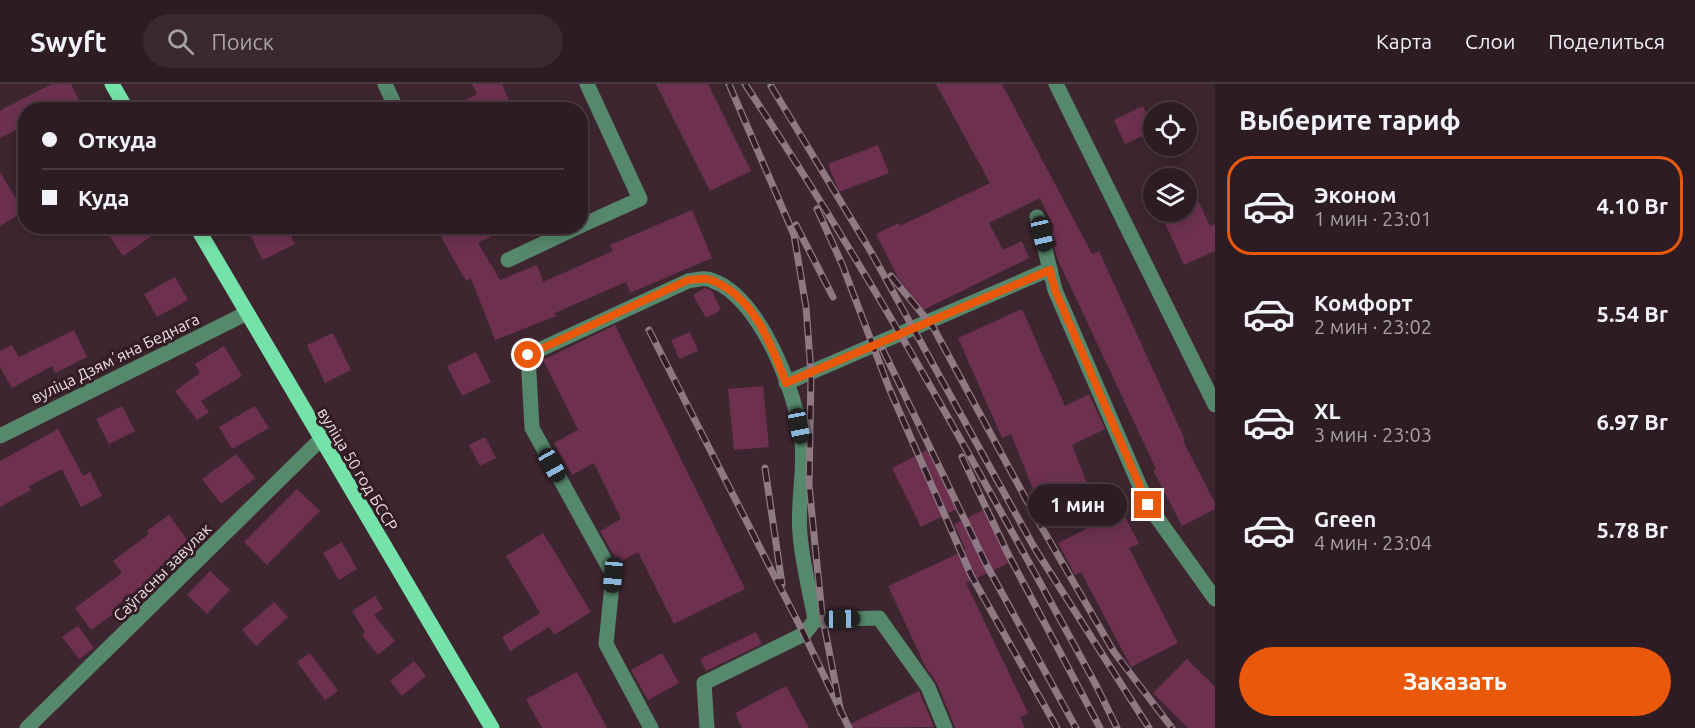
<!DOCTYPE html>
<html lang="ru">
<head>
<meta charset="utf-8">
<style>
  :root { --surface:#2e1c24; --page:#3a2931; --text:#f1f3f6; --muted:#a7a1a6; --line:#493a41; --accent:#ea580c }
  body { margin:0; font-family:Ubuntu,sans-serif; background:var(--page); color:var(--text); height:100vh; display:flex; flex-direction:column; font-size:22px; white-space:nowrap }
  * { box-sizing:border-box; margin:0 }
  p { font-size:20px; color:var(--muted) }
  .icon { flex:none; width:33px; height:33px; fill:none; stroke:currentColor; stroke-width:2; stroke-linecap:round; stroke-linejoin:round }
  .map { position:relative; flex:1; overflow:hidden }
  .panel { display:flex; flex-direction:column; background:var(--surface); width:480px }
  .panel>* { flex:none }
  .hud { position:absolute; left:18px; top:18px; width:570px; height:132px; border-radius:24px; box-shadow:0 3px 15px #0003,0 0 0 2px var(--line); display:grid; align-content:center; height:132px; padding:0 24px; background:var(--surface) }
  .buttons { position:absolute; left:1143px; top:18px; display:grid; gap:12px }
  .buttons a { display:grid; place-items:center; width:54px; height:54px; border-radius:50%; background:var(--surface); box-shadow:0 3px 15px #0003,0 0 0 2px var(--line); font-size:30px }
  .end { position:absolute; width:27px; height:27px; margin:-14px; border:8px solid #ea580c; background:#fff; box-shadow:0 0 0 3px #fff }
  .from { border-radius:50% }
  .bubble { position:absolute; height:42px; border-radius:21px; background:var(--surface); box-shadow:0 3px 15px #0003,0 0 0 2px var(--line); font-size:20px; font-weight:700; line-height:42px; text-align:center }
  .car { position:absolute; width:18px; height:36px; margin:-18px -9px; border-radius:8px; box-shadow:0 0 4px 2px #0007; background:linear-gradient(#222 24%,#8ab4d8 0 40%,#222 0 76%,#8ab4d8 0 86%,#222 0) }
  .hud b { display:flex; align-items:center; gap:21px; height:57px; font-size:22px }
  .hud b+b { border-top:2px solid var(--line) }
  .hud i { width:15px; height:15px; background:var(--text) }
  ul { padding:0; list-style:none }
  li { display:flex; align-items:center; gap:18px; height:99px; margin:0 12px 9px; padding:0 12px; border:3px solid transparent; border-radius:24px }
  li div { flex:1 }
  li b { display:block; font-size:22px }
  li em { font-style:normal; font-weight:700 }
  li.on { border-color:var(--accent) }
  li>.icon { width:54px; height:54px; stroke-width:1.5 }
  h2 { padding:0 24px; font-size:27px; line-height:72px }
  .primary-button { display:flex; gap:12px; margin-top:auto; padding:12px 24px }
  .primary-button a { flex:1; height:69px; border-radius:36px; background:var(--accent); color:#fff; font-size:24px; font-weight:700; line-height:69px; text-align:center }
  header { display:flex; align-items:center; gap:36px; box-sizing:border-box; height:84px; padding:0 30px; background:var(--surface); border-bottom:2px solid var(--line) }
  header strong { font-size:28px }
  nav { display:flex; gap:33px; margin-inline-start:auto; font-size:21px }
  .search { width:420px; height:54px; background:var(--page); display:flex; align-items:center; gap:15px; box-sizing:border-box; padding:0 21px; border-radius:33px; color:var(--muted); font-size:22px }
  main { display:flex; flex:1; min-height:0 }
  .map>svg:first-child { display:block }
  .building { fill:#6d314f }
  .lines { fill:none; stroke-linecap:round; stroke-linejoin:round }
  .minor { stroke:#56886c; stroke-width:15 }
  .major { stroke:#75e2a9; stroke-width:15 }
  .rail-casing { stroke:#8d7a82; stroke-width:7 }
  .rail { stroke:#321c26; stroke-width:4.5; stroke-dasharray:14; stroke-linecap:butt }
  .route { stroke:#ea580c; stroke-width:8 }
  .labels { text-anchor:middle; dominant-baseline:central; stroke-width:6; stroke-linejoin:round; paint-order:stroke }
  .street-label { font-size:16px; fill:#ecdde3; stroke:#321c26 }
</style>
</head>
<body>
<header>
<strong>Swyft</strong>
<div class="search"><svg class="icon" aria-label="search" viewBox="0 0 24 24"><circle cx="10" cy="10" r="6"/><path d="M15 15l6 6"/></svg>Поиск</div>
<nav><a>Карта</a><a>Слои</a><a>Поделиться</a></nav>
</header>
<main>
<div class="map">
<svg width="1215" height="644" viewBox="0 0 1215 644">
  <rect width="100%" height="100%" fill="#3d2630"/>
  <g class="building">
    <polygon points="52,0 71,0 84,26 26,26 26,41 0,54 0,27 3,26 1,26"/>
    <polygon points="472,0 502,0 513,26 445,26 477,10"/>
    <polygon points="656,0 708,0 751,87 710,107"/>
    <polygon points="936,0 1002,0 1092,170 1099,167 1185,356 1183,357 1215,419 1215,425 1182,442 1153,386 1156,385 1058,176 1054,163 1057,161 1052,150 1054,143 1040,114 989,139 1003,166 1022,157 1029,174 923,226 897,192 876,150 899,139 900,142 990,99"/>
    <polygon points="1143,22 1154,47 1125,60 1114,36"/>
    <polygon points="878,61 889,89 839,108 828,80"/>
    <polygon points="0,88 24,128 0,142"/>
    <polygon points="1186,90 1210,142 1215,140 1215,167 1184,181 1160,128 1186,128"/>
    <polygon points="692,126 712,174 630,209 626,198 555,229 556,232 495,256 471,194 466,197 441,153 462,142 512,142 478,159 500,196 537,181 543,198 613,167 610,161"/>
    <polygon points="103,142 147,142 153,151 123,172"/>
    <polygon points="261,142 286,142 295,160 263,176 249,149"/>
    <polygon points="175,193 188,216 157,233 144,210"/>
    <polygon points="705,204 712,207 721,226 706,234 693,211"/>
    <polygon points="1022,225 1065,322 1089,310 1105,345 1072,361 1089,404 1040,423 1011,350 1002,354 958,254"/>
    <polygon points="615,241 745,505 674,540 638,468 618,479 600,447 621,435 594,379 572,391 554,359 578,346 543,276"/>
    <polygon points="74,246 87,273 55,289 52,282 12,304 0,283 0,267 12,261 19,273"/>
    <polygon points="690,248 698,267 679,275 671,256"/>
    <polygon points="333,249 351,286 325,299 307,261"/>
    <polygon points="224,262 242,292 201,317 209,328 197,336 175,307 200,289 195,280"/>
    <polygon points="476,268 491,298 462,312 447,282"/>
    <polygon points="763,302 769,363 734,366 728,305"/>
    <polygon points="122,322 135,347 109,360 96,335"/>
    <polygon points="255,322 269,344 232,365 219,343"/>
    <polygon points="58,345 83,392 90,388 102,412 81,423 62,385 29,402 31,406 0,423 0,377"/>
    <polygon points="485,353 496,374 480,382 469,361"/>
    <polygon points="927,366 957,425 921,443 892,384"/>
    <polygon points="236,370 255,394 221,420 202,395"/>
    <polygon points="297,405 320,427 267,481 244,458"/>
    <polygon points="990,423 1015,476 966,499 1028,629 1020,633 1025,644 955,644 937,599 926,584 888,502 966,466 954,440"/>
    <polygon points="1122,427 1139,460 1129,464 1178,559 1131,583 1081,488 1075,491 1058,459"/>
    <polygon points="169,431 191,461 154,488 157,492 117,521 120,525 91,546 75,524 122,489 113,477 149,450 147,447"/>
    <polygon points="543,449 591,528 554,551 549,543 510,567 502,553 540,529 506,472"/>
    <polygon points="342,458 357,485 339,496 323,469"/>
    <polygon points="210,487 230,506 207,530 187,511"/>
    <polygon points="375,512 383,525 374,531 395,557 378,571 362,551 365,548 352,527"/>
    <polygon points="274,518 288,533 256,562 242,546"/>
    <polygon points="78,542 94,564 79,575 62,553"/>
    <polygon points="756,548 762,560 706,587 700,575"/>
    <polygon points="310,569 338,607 325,616 297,578"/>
    <polygon points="662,569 679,599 648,616 631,586"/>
    <polygon points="1187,575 1215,603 1215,644 1188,644 1153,609"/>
    <polygon points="414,577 426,592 402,612 390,597"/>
    <polygon points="577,588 607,644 542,644 526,615"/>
    <polygon points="786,602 809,644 742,644 735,629"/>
    <polygon points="919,607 934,643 842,644"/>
  </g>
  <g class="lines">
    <g class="minor">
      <polyline points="385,0 397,26"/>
      <polyline points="1056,0 1215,321"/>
      <polyline points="1037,133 1055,206 1148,421 1215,515"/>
      <polyline points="580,142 640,115 587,0"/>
      <polyline points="508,176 580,142"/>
      <polyline points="786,299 1050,185"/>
      <polyline points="0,352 247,229"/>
      <polyline points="815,536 879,534 928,603 945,644"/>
      <polyline points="27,644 320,356"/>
      <path d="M651 644 606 560 613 491 532 344 528 271 688 197C695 196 705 193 711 196 760 212 797 310 802 358 805 388 797 419 800 450 802 478 810 507 815 536L804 550 704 599 707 644"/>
    </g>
    <g class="major">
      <polyline points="112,0 127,26"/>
      <polyline points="196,142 492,644"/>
    </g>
    <defs>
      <g id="rail">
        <polyline points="729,0 794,151 806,223 811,289 809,401 822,530 841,629"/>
        <path d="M745 0C874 194 986 399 1097 603L1117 644"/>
        <polyline points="771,2 871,168 1034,463 1149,644"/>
        <polyline points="817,125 842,180 889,304 971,491 1057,644"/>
        <polyline points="796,141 833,213"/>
        <polyline points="891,192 933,243 1034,430 1114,568 1172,644"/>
        <polyline points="649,246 804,550 849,644"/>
        <polyline points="883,266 986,480 1076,644"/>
        <polyline points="962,373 1006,466 1100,644"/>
        <polyline points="765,384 782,500"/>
      </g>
    </defs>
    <use href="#rail" class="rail-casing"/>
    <use href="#rail" class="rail"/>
  </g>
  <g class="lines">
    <path class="route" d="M528 271 688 196C695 196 705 193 711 196 754 212 771 260 786 299L1050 186 1055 206 1148 421"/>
  </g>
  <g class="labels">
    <g class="street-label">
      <text transform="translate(115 274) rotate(-26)">вуліца Дзямʼяна Беднага</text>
      <text transform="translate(358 385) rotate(59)">вуліца 50 год БССР</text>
      <text transform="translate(162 488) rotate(-45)">Саўгасны завулак</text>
    </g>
  </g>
</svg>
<div class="buttons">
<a><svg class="icon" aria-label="locate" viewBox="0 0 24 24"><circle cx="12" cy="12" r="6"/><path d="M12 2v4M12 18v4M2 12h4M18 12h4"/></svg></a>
<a><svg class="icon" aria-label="layers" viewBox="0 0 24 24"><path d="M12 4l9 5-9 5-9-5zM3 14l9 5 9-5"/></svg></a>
</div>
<i class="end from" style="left:528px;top:271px"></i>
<i class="end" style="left:1148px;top:421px"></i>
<div class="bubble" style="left:1028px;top:400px;width:99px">1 мин</div>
<i class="car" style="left:1042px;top:150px;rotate:167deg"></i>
<i class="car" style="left:799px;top:342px;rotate:169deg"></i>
<i class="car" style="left:552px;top:381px;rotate:151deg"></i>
<i class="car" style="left:613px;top:491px;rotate:185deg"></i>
<i class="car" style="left:842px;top:535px;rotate:89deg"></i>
<div class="hud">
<b><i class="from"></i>Откуда</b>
<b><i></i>Куда</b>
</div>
</div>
<section class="panel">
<h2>Выберите тариф</h2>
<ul>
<li class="on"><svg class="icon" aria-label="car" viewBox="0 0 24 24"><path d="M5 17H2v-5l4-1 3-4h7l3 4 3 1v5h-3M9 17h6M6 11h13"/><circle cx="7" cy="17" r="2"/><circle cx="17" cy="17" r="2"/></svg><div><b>Эконом</b><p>1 мин · 23:01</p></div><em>4.10 Br</em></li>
<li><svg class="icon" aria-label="car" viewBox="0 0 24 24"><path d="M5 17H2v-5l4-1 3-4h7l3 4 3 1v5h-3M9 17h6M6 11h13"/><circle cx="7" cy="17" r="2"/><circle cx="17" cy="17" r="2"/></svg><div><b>Комфорт</b><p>2 мин · 23:02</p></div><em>5.54 Br</em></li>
<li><svg class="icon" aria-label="car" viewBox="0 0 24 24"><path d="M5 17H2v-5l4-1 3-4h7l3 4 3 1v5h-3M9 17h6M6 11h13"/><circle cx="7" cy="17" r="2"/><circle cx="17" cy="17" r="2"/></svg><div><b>XL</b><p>3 мин · 23:03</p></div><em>6.97 Br</em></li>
<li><svg class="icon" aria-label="car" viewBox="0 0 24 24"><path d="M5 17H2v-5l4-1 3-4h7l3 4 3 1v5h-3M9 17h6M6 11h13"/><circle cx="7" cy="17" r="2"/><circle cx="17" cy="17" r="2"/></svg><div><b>Green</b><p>4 мин · 23:04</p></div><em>5.78 Br</em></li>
</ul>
<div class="primary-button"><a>Заказать</a></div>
</section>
</main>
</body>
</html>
